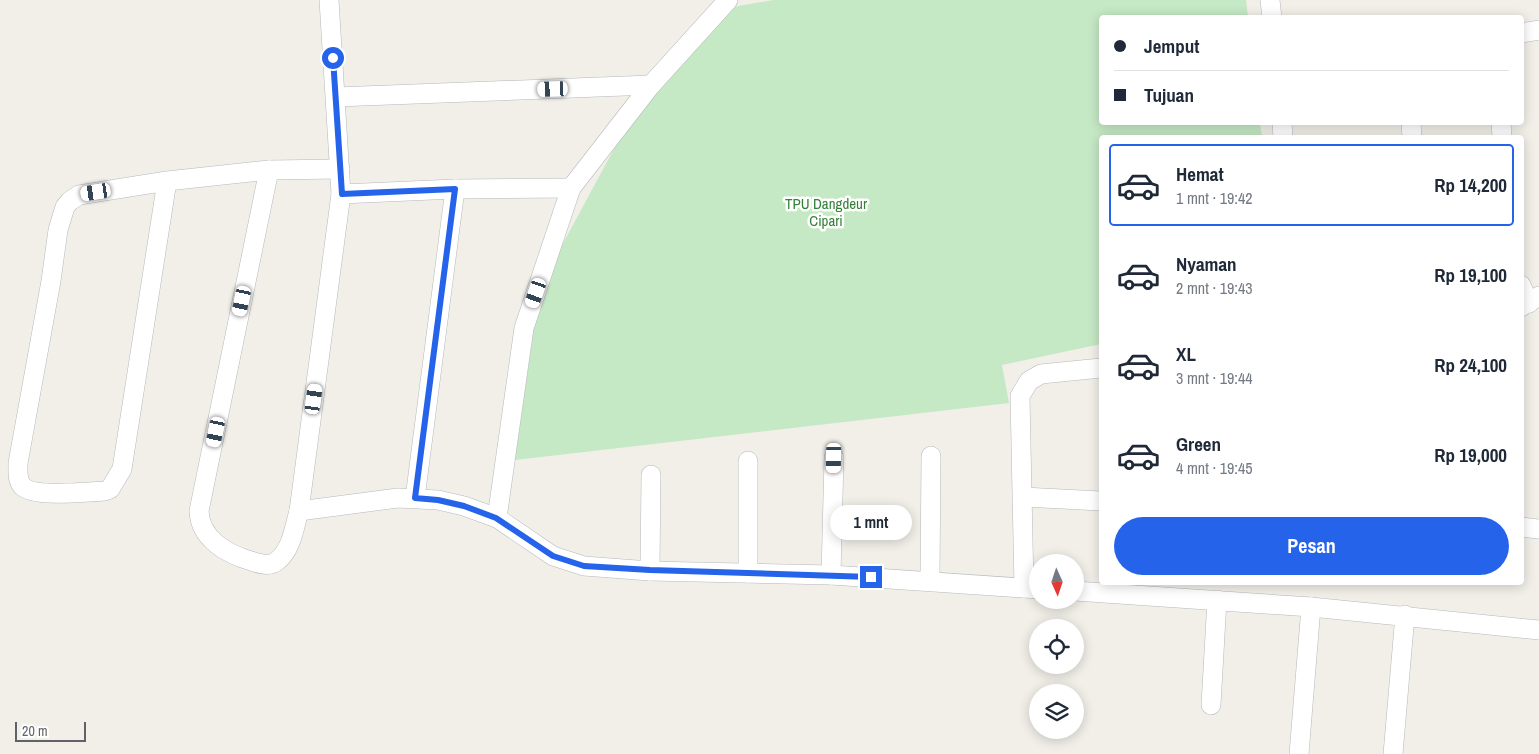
<!DOCTYPE html>
<html lang="id">
<head>
<meta charset="utf-8">
<style>
  :root { --surface:#fff; --page:#f6f6f7; --text:#1f2937; --muted:#747a83; --line:#e0e1e3; --accent:#2563eb }
  body { margin:0; font-family:"Archivo Narrow",sans-serif; background:var(--page); color:var(--text); height:100vh; display:flex; flex-direction:column; font-size:19px; white-space:nowrap }
  * { box-sizing:border-box; margin:0 }
  p { font-size:16px; color:var(--muted) }
  .icon { flex:none; width:28px; height:28px; fill:none; stroke:currentColor; stroke-width:2; stroke-linecap:round; stroke-linejoin:round }
  .map { position:relative; flex:1; overflow:hidden }
  .panel { position:absolute; left:1099px; top:135px; width:425px; height:450px; display:flex; flex-direction:column; background:var(--surface); border-radius:5px; box-shadow:0 2px 12px #0003 }
  .panel>* { flex:none }
  .banner { position:absolute; left:1099px; top:15px; width:425px; height:110px; border-radius:5px; box-shadow:0 2px 12px #0003; display:grid; align-content:center; height:110px; padding:0 15px; background:var(--surface) }
  .needle { width:32px; rotate:177deg }
  .fabs { position:absolute; left:1029px; top:554px; display:grid; gap:10px }
  .fabs a { display:grid; place-items:center; width:55px; height:55px; border-radius:50%; background:var(--surface); box-shadow:0 2px 12px #0003; font-size:25px }
  .scale { position:absolute; left:15px; bottom:12px; width:71px; box-sizing:border-box; padding-left:5px; border:2px solid #5f6368; border-top:0; font-size:14px; line-height:18px; white-space:nowrap; color:#5f6368; -webkit-text-stroke:4px #fff; paint-order:stroke }
  .end { position:absolute; width:22px; height:22px; margin:-11px; border:6px solid #2563eb; background:#fff; box-shadow:0 0 0 2px #fff }
  .from { border-radius:50% }
  .bubble { position:absolute; height:35px; border-radius:18px; background:var(--surface); box-shadow:0 2px 12px #0003; font-size:16px; font-weight:800; line-height:35px; text-align:center }
  .car { position:absolute; width:15px; height:30px; margin:-15px -8px; border-radius:6px; box-shadow:0 0 4px 1px #0007; background:linear-gradient(#fff 24%,#345 0 40%,#fff 0 76%,#345 0 86%,#fff 0) }
  .banner b { display:flex; align-items:center; gap:18px; height:48px; font-size:19px }
  .banner b+b { border-top:1px solid var(--line) }
  .banner i { width:12px; height:12px; background:var(--text) }
  ul { padding:9px 0 0; list-style:none }
  li { display:flex; align-items:center; gap:15px; height:82px; margin:0 10px 8px; padding:0 5px; border:2px solid transparent; border-radius:5px }
  li div { flex:1 }
  li b { display:block; font-size:19px }
  li em { font-style:normal; font-weight:800 }
  li.selected { border-color:var(--accent) }
  li>.icon { width:45px; height:45px; stroke-width:1.5 }
  .primary-button { display:flex; gap:10px; margin-top:auto; padding:10px 15px }
  .primary-button a { flex:1; height:58px; border-radius:30px; background:var(--accent); color:#fff; font-size:20px; font-weight:800; line-height:58px; text-align:center }
  .map>svg:first-child { display:block }
  .green { fill:#c5e8c5 }
  .lines { fill:none; stroke-linecap:round; stroke-linejoin:round }
  .minor-casing { stroke:#b5b8bc; stroke-width:20 }
  .minor { stroke:#fff; stroke-width:19 }
  .route { stroke:#2563eb; stroke-width:6 }
  .labels { text-anchor:middle; dominant-baseline:central; stroke-width:5; stroke-linejoin:round; paint-order:stroke }
  .park-label { font-size:15px; fill:#348238; stroke:#fff }
</style>
</head>
<body>
<div class="map">
<svg width="1539" height="754" viewBox="0 0 1539 754">
  <rect width="100%" height="100%" fill="#f1efe8"/>
  <polygon class="green" points="773,0 1246,0 1248,17 1101,18 1101,122 1260,123 1262,137 1101,138 1101,344 1002,365 1009,403 515,460 540,286 642,97 721,9"/>
  <g class="lines">
    <defs>
      <g id="minor">
        <polyline points="1270,0 1272,18"/>
        <polyline points="1521,33 1539,30"/>
        <polyline points="336,97 651,85"/>
        <polyline points="1282,122 1283,138"/>
        <polyline points="1411,122 1412,138"/>
        <polyline points="1501,122 1502,138"/>
        <path d="M269 170 199 511C200 539 227 554 251 561 260 564 270 567 277 561 292 549 294 528 299 511L341 194 329 0"/>
        <path d="M167 181 122 469 110 489 105 491C88 492 34 498 22 486 17 480 18 470 18 463L51 281 58 230 65 207 70 201 79 195 167 181 269 170 340 169"/>
        <polyline points="341,194 455,189 571,188"/>
        <polyline points="1521,285 1529,303"/>
        <polyline points="1521,307 1539,296"/>
        <polyline points="1023,497 1101,501"/>
        <polyline points="415,498 455,189"/>
        <polyline points="299,511 398,498 438,500 464,506 497,518 553,556 584,566 650,571 831,575 1038,589"/>
        <polyline points="497,518 524,328 571,188 651,85 728,0"/>
        <polyline points="1521,527 1539,529"/>
        <polyline points="650,571 651,475"/>
        <polyline points="748,573 748,461"/>
        <polyline points="831,575 834,458"/>
        <polyline points="930,581 931,456"/>
        <polyline points="1024,588 1020,396 1029,381 1041,374 1101,368"/>
        <polyline points="1075,591 1311,607 1539,630"/>
        <polyline points="1211,705 1217,600"/>
        <polyline points="1299,754 1311,607"/>
        <polyline points="1393,754 1405,615"/>
      </g>
    </defs>
    <use href="#minor" class="minor-casing"/>
    <use href="#minor" class="minor"/>
  </g>
  <g class="lines">
    <polyline class="route" points="333,58 342,194 455,189 415,498 438,500 464,506 496,518 553,556 584,566 650,570 871,577"/>
  </g>
  <g class="labels">
    <g class="park-label">
      <text x="826" y="203">TPU Dangdeur<tspan x="826" dy="17">Cipari</tspan></text>
    </g>
  </g>
</svg>
<div class="fabs">
<a><svg class="needle" viewBox="-14 -14 28 28"><path d="M0-13l5 13h-10z" fill="#e53935"/><path d="M0 13l5-13h-10z" fill="#747a83"/></svg></a>
<a><svg class="icon" aria-label="locate" viewBox="0 0 24 24"><circle cx="12" cy="12" r="6"/><path d="M12 2v4M12 18v4M2 12h4M18 12h4"/></svg></a>
<a><svg class="icon" aria-label="layers" viewBox="0 0 24 24"><path d="M12 4l9 5-9 5-9-5zM3 14l9 5 9-5"/></svg></a>
</div>
<div class="scale">20 m</div>
<i class="end from" style="left:333px;top:58px"></i>
<i class="end" style="left:871px;top:577px"></i>
<div class="bubble" style="left:830px;top:505px;width:82px">1 mnt</div>
<i class="car" style="left:553px;top:89px;rotate:268deg"></i>
<i class="car" style="left:96px;top:192px;rotate:261deg"></i>
<i class="car" style="left:536px;top:293px;rotate:199deg"></i>
<i class="car" style="left:242px;top:301px;rotate:192deg"></i>
<i class="car" style="left:314px;top:399px;rotate:8deg"></i>
<i class="car" style="left:216px;top:432px;rotate:192deg"></i>
<i class="car" style="left:834px;top:458px;rotate:181deg"></i>
<div class="banner">
<b><i class="from"></i>Jemput</b>
<b><i></i>Tujuan</b>
</div>
<section class="panel">
<ul>
<li class="selected"><svg class="icon" aria-label="car" viewBox="0 0 24 24"><path d="M5 17H2v-5l4-1 3-4h7l3 4 3 1v5h-3M9 17h6M6 11h13"/><circle cx="7" cy="17" r="2"/><circle cx="17" cy="17" r="2"/></svg><div><b>Hemat</b><p>1 mnt · 19:42</p></div><em>Rp 14,200</em></li>
<li><svg class="icon" aria-label="car" viewBox="0 0 24 24"><path d="M5 17H2v-5l4-1 3-4h7l3 4 3 1v5h-3M9 17h6M6 11h13"/><circle cx="7" cy="17" r="2"/><circle cx="17" cy="17" r="2"/></svg><div><b>Nyaman</b><p>2 mnt · 19:43</p></div><em>Rp 19,100</em></li>
<li><svg class="icon" aria-label="car" viewBox="0 0 24 24"><path d="M5 17H2v-5l4-1 3-4h7l3 4 3 1v5h-3M9 17h6M6 11h13"/><circle cx="7" cy="17" r="2"/><circle cx="17" cy="17" r="2"/></svg><div><b>XL</b><p>3 mnt · 19:44</p></div><em>Rp 24,100</em></li>
<li><svg class="icon" aria-label="car" viewBox="0 0 24 24"><path d="M5 17H2v-5l4-1 3-4h7l3 4 3 1v5h-3M9 17h6M6 11h13"/><circle cx="7" cy="17" r="2"/><circle cx="17" cy="17" r="2"/></svg><div><b>Green</b><p>4 mnt · 19:45</p></div><em>Rp 19,000</em></li>
</ul>
<div class="primary-button"><a>Pesan</a></div>
</section>
</div>
</body>
</html>
